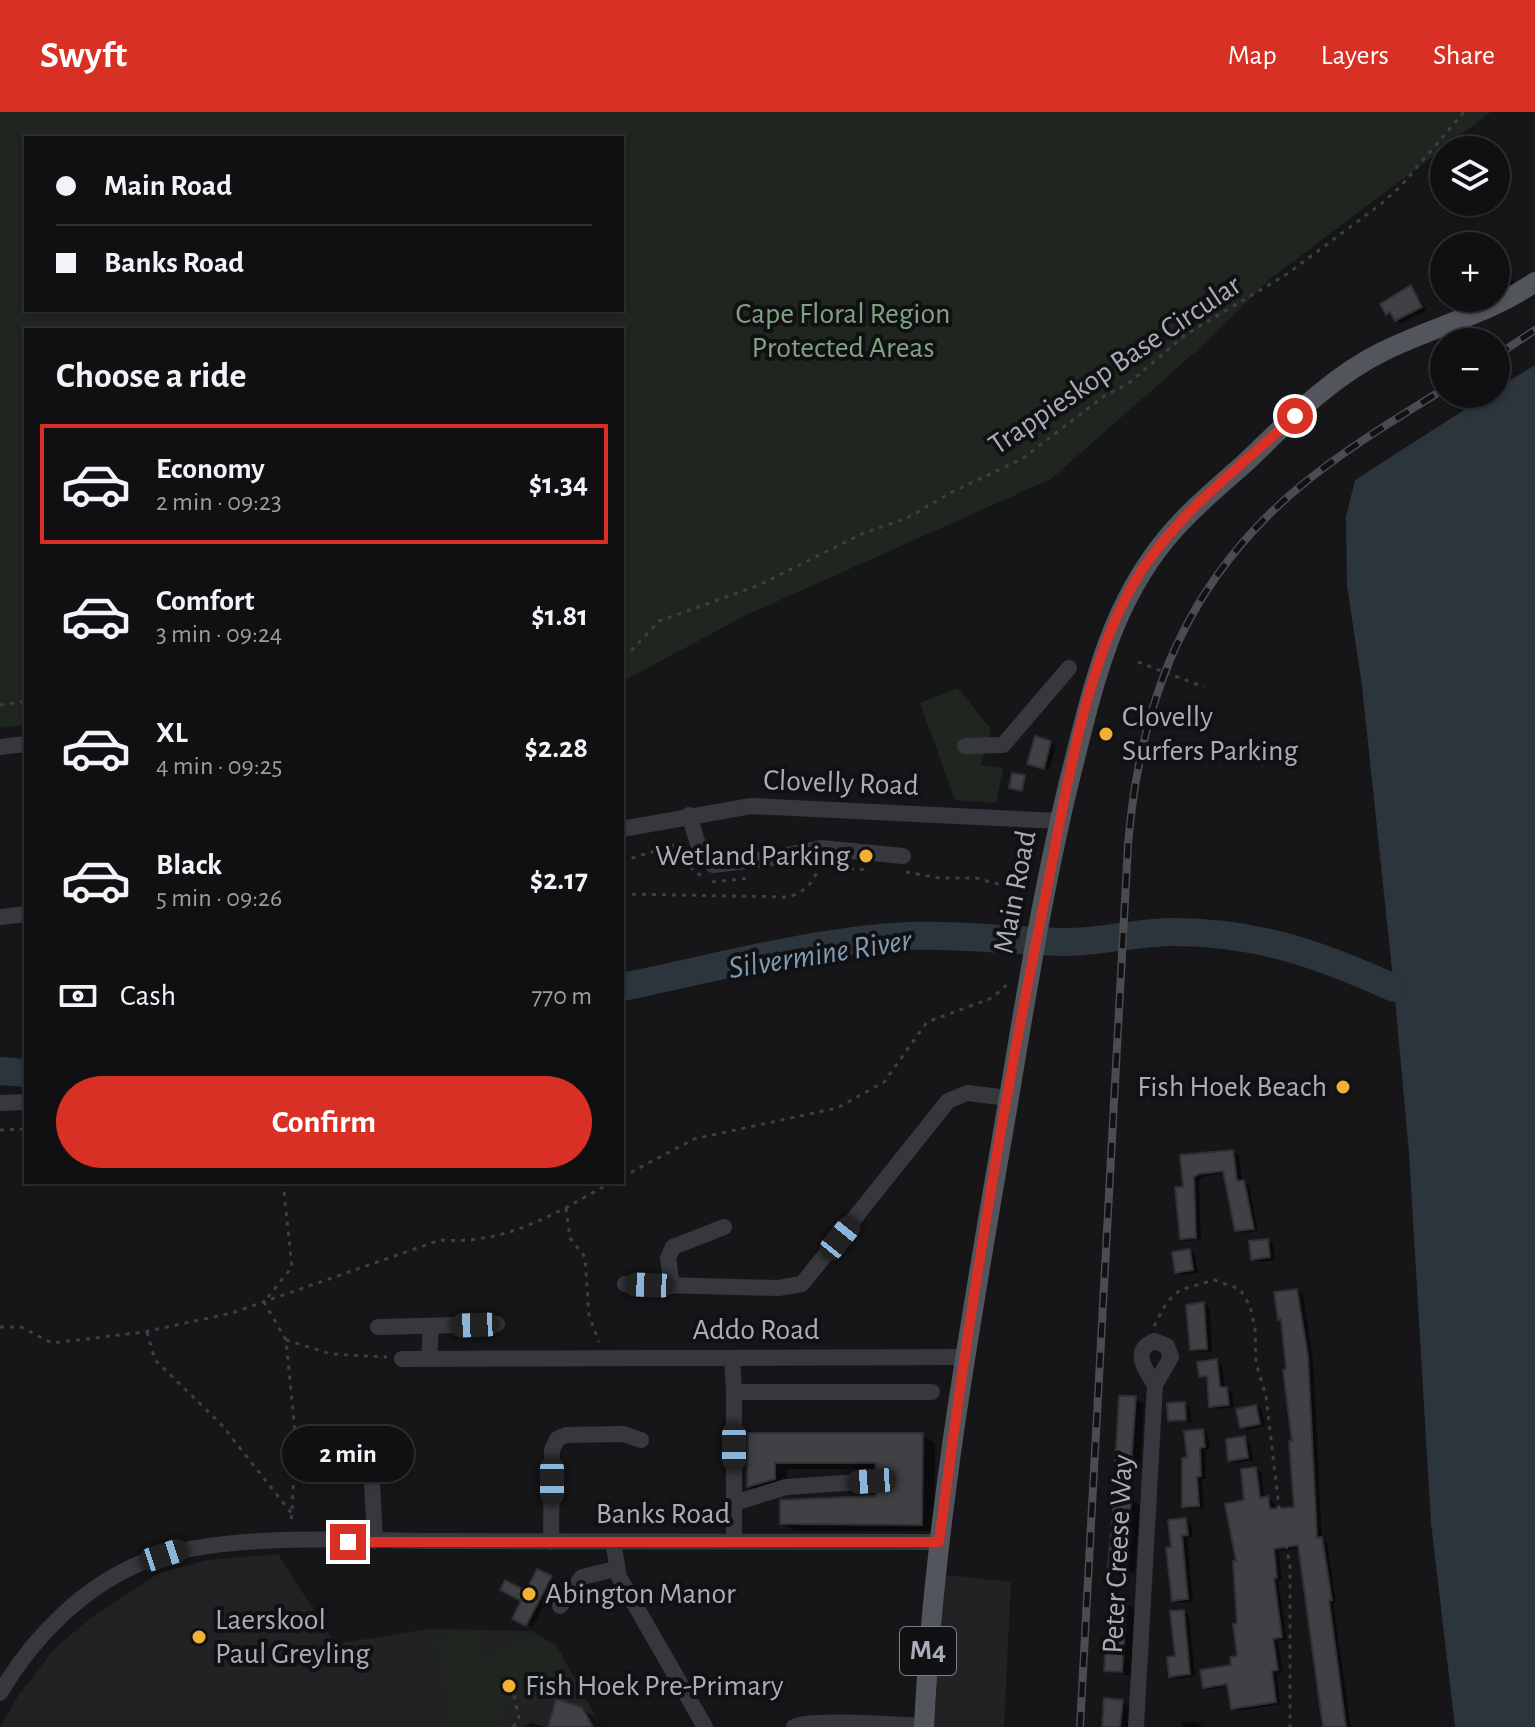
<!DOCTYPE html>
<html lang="en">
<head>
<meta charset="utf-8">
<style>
  :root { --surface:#101012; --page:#19191b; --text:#f1f3f6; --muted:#9c9d9f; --line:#303032; --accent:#d93025 }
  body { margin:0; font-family:"Alegreya Sans",sans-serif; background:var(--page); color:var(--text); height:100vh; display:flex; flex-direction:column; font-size:30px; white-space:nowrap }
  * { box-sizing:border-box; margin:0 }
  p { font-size:26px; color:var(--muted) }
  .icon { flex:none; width:44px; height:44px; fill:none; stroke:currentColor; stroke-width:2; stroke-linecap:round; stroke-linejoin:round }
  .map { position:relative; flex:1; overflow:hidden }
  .panel { position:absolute; left:24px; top:216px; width:600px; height:856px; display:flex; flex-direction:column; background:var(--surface); border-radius:0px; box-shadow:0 2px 6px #0004,0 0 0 2px var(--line) }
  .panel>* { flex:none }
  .hud { position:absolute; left:24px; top:24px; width:600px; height:176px; border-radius:0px; box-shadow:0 2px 6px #0004,0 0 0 2px var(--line); display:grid; align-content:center; height:176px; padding:0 32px; background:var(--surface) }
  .tools { position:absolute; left:1430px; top:24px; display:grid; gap:16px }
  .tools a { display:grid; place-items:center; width:80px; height:80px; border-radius:50%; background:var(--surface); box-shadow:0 2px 6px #0004,0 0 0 2px var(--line); font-size:40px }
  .end { position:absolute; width:36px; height:36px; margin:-18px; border:10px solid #d93025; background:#fff; box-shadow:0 0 0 4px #fff }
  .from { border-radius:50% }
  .bubble { position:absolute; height:56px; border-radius:28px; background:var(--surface); box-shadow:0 2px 6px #0004,0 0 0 2px var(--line); font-size:26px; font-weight:600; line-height:56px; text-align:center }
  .car { position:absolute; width:24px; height:48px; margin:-24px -12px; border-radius:10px; box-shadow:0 0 6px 2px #0007; background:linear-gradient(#222 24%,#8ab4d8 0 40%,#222 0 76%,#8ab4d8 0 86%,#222 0) }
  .hud b { display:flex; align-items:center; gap:28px; height:76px; font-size:30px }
  .hud b+b { border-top:2px solid var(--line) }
  .hud i { width:20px; height:20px; background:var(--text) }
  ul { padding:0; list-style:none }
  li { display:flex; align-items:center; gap:24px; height:120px; margin:0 16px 12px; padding:0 16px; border:4px solid transparent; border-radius:0px }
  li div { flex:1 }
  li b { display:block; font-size:30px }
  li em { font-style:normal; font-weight:600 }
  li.on { border-color:var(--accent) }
  li>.icon { width:72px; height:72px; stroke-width:1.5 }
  h2 { padding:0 32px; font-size:36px; line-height:96px }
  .pay { display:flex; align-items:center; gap:20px; height:88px; padding:0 32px; font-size:30px }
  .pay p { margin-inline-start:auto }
  .action { display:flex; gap:16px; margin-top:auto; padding:16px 32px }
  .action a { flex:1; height:92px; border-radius:48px; background:var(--accent); color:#fff; font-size:32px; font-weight:600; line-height:92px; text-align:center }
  header { display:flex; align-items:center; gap:48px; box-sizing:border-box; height:112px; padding:0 40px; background:var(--accent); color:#fff }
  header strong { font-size:38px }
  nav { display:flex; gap:44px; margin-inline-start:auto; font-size:28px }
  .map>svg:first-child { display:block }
  .built { fill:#222225 }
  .green { fill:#1e261f; fill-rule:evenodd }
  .water { fill:#2c353c }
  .shadow { fill:#0007 }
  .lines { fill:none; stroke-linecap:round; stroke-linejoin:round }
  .river { stroke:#2c353c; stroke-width:28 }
  .building { fill:#404145; stroke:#303034; stroke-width:2 }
  .path { stroke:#3d3f44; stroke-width:3; stroke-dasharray:4 6; stroke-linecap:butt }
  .minor { stroke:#37383d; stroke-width:16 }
  .major { stroke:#53555c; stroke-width:20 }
  .rail-casing { stroke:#4a4c52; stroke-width:8 }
  .rail { stroke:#111113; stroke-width:5; stroke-dasharray:15; stroke-linecap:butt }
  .route { stroke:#d93025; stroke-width:10 }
  .poi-dot { fill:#f2b134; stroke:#111113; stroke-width:3 }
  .labels { text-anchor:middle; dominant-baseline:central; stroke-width:8; stroke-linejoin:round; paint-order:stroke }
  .shield { fill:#111113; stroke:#7b7e86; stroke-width:2 }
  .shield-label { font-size:28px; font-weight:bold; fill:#a8adb8 }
  .park-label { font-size:30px; fill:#7fa381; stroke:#111113 }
  .street-label { font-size:30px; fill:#a8adb8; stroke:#111113 }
  .poi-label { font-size:30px; fill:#a8adb8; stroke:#111113; text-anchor:start }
  .water-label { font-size:32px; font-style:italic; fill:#7f9bb3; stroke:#111113 }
</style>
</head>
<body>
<header>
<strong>Swyft</strong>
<nav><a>Map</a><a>Layers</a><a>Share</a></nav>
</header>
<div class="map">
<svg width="1535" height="1615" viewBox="0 0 1535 1615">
  <rect width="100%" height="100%" fill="#161618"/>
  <g class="built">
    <polygon points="278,1442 335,1532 428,1517 532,1519 557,1534 601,1615 0,1615 18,1584 53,1538 92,1505 159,1461 207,1448"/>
    <polygon points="936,1462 1011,1470 1004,1615 924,1615"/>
  </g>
  <g class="green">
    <path d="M0 0H1491L1269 168 1201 235 1051 367 744 504 622 570V218H26V613L0 616ZM26 26H622V198H26Z"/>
    <polygon points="958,576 991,617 981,653 1003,656 996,691 955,688 920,591"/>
    <polygon points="478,1522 481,1543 491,1545 531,1522 555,1535 569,1558 560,1576 544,1571 539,1589 524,1601 519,1580 447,1587 434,1525"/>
    <polygon points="507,1584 510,1592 500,1594 502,1612 452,1615 447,1589"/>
  </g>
  <polygon class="water" points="1535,253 1535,1615 1455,1615 1431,1411 1409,1041 1394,876 1362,574 1347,473 1346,405 1355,368 1489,282 1496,282 1496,277"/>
  <g class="shadow">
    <polygon points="1496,157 1512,165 1516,175 1496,184"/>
    <polygon points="1411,175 1427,198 1402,211 1387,201"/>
    <polygon points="1455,186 1492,186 1466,197"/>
    <polygon points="1050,630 1056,634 1049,658 1030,651"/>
    <polygon points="1233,1040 1239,1043 1242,1070 1249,1073 1258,1119 1243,1121 1237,1118 1226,1061 1205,1064 1199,1068 1201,1128 1187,1129 1182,1126 1185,1077 1182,1045"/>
    <polygon points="1267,1129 1273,1132 1275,1148 1259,1150 1253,1147"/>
    <polygon points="1190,1139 1195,1143 1198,1161 1182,1163 1177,1160"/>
    <polygon points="1297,1179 1303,1182 1313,1248 1322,1428 1327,1430 1336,1490 1333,1491 1351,1615 1324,1615 1300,1436 1279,1439 1282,1468 1278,1468 1287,1528 1278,1529 1283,1560 1277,1562 1280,1592 1239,1599 1233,1596 1229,1574 1210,1578 1205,1575 1240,1545 1238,1451 1246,1390 1256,1357 1262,1361 1264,1387 1274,1390 1275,1398 1296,1396 1289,1259 1283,1209 1280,1206"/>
    <polygon points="1204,1192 1210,1196 1212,1239 1198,1240 1192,1237"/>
    <polygon points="1216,1249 1222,1252 1225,1277 1232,1280 1234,1295 1217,1297 1211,1294 1209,1267 1201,1264"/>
    <polygon points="1135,1286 1144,1292 1140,1359 1117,1353"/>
    <polygon points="1184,1292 1190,1295 1191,1310 1170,1308"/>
    <polygon points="1256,1295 1262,1298 1265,1314 1247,1318 1242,1314"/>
    <polygon points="1203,1319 1208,1322 1210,1337 1205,1338 1206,1367 1202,1367 1204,1396 1189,1397 1184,1394 1189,1347"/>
    <polygon points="750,1323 922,1323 935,1331 934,1419 795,1419 782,1411 876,1385 884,1374 883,1363 877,1357 787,1357 787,1374 762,1381 749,1374"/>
    <polygon points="1245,1326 1250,1330 1253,1348 1236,1351 1230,1348"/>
    <polygon points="1131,1388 1140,1393 1135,1461 1110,1455"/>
    <polygon points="1186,1408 1191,1411 1193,1425 1187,1426 1193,1490 1180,1491 1174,1488 1173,1437"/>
    <polygon points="538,1459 557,1469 532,1516 515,1506"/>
    <polygon points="1126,1492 1135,1497 1131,1564 1106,1558"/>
    <polygon points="1184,1500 1189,1503 1195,1564 1177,1567 1171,1564"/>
    <polygon points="1122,1590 1130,1595 1129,1615 1104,1615"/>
    <polygon points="581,1597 595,1605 602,1615 550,1615"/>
    <polygon points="1196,1609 1203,1615 1182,1615 1182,1611"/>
    <polygon points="532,1611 546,1615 524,1615"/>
  </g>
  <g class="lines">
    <g class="river">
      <path d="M622 875C716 856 812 829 908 824 961 822 1012 829 1065 830 1101 830 1137 820 1173 820 1256 820 1319 842 1394 876"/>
      <polyline points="0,959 26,961"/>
    </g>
  </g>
  <g class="building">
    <polygon points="1411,173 1422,195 1395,209 1390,200 1386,203 1380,192"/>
    <polygon points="1035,624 1051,629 1044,657 1027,652"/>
    <polygon points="1012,661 1025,663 1022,679 1009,676"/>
    <polygon points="1233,1038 1237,1069 1244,1068 1254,1117 1235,1119 1223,1059 1199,1062 1194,1065 1196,1126 1180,1127 1175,1075 1183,1075 1180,1043"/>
    <polygon points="1268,1127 1270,1145 1251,1148 1249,1129"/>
    <polygon points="1190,1137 1193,1158 1175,1161 1172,1140"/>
    <polygon points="1297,1177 1308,1244 1317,1426 1322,1425 1332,1488 1329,1488 1346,1615 1323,1615 1298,1433 1274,1437 1277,1466 1274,1466 1282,1525 1273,1527 1278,1558 1272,1559 1276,1590 1231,1597 1227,1572 1203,1576 1200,1558 1231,1553 1230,1545 1237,1544 1233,1512 1237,1511 1233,1449 1236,1449 1225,1392 1244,1388 1241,1357 1256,1355 1260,1386 1268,1384 1270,1397 1294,1395 1289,1329 1292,1329 1283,1258 1286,1257 1281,1207 1278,1208 1274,1180"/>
    <polygon points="1204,1190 1207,1237 1190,1238 1186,1193"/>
    <polygon points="1217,1247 1220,1275 1227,1275 1229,1293 1209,1295 1207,1264 1199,1265 1197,1250"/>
    <polygon points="1119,1284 1136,1284 1131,1355 1115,1354"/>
    <polygon points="1185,1290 1186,1308 1168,1309 1167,1291"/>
    <polygon points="1256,1293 1260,1312 1240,1316 1236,1297"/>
    <polygon points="1203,1317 1205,1335 1200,1336 1201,1364 1197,1365 1199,1394 1182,1395 1182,1346 1187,1345 1184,1319"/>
    <polygon points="748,1321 923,1321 922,1413 780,1412 780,1388 875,1384 882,1373 881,1364 875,1359 876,1351 775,1351 775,1367 747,1375"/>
    <polygon points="1245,1324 1248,1346 1228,1349 1226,1327"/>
    <polygon points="1114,1385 1131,1386 1126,1457 1108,1456"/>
    <polygon points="1186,1406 1188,1423 1182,1424 1188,1487 1172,1489 1166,1436 1171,1435 1168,1408"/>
    <polygon points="537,1457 552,1464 526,1514 512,1507 521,1489 500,1478 505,1468 526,1479"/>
    <polygon points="1109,1489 1127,1490 1122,1560 1104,1559"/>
    <polygon points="1184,1498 1190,1562 1169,1565 1167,1545 1175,1544 1170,1499"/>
    <polygon points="1104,1586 1123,1588 1120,1615 1102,1615"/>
    <polygon points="556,1587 582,1595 593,1615 548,1615"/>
  </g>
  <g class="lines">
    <g class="path">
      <polyline points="622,542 631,539 659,509 757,474 864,421 907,406 952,380 1022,347 1104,284 1129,271 1185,223 1287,162 1381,92 1401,74 1464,0"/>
      <polyline points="1138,550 1204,575"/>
      <polyline points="0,593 26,589"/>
      <polyline points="622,749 681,731"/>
      <polyline points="810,754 870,758"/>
      <polyline points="690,755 705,767"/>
      <polyline points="906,760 939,766 976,766 1005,774 1011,780 1020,820"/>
      <polyline points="712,770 752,766"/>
      <path d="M622 782 787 785C803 782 816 769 818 754"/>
      <polyline points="0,1018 26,1017"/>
      <polyline points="622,1065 694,1027 837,996 884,970 927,910 992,886 1010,870"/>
      <polyline points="283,1070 292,1155 264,1190 286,1228 296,1331 291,1413"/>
      <polyline points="566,1096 570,1126 585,1145 589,1203 599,1230"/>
      <polyline points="1154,1214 1167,1190 1180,1178 1214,1168 1240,1177 1250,1194 1255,1216 1256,1251 1266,1284 1280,1404 1290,1453 1290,1615"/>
      <path d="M0 1215H21L52 1231 144 1220 232 1201 440 1128C507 1133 556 1101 612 1070"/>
      <polyline points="147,1220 155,1248 221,1312 292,1402"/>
      <polyline points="286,1228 331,1242 387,1245"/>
      <polyline points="513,1615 519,1607 513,1578"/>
    </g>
    <g class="minor">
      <polyline points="965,634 1003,633 1069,556"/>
      <polyline points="0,635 26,632"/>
      <polyline points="689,703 701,742 713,753 773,746 821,736 903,744"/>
      <polyline points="622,717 751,694 1059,709"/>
      <polyline points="0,805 26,802"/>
      <polyline points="0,991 26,990"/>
      <polyline points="625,1172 778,1176 802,1172 948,989 967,981 1009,986"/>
      <polyline points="672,1174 668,1146 673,1135 724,1115"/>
      <polyline points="378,1215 497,1212"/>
      <polyline points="429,1246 431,1214"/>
      <polyline points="732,1246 734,1280 932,1280"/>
      <polyline points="402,1247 965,1245"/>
      <polyline points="734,1280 734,1429"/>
      <polyline points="370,1333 375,1429"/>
      <polyline points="734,1391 786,1375 872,1369"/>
      <polyline points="551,1430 552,1338 557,1327 566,1323 624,1322 641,1328"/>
      <polyline points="613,1430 619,1465 705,1615"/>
      <polyline points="560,1494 582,1465 615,1457"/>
      <path d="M0 1581C33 1525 84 1473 146 1449 224 1419 356 1429 441 1429 607 1430 773 1429 939 1430"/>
      <path d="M794 1615C806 1606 902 1613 924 1614"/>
      <path d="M1136 1615 1155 1273 1171 1245 1167 1234 1154 1229C1131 1239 1145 1257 1155 1273"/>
    </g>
    <path class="major" d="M924 1615C934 1407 972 1202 1007 997 1026 884 1044 770 1072 658 1093 575 1110 495 1166 427 1189 399 1218 375 1245 351 1287 311 1329 266 1382 240 1432 215 1489 202 1535 170"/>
    <defs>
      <g id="rail">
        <polyline points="1496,244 1535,218"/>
        <path d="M1080 1615 1128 733C1140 587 1187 467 1303 372 1347 336 1396 307 1444 277"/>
      </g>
    </defs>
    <use href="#rail" class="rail-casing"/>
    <use href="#rail" class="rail"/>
  </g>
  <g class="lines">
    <path class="route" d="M348 1430H939C967 1215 1001 998 1045 786 1065 687 1082 564 1131 476 1169 407 1238 357 1295 304"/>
  </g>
  <g class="poi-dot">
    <circle cx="1106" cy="622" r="8"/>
    <circle cx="866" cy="744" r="8"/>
    <circle cx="1343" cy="975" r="8"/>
    <circle cx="529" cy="1482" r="8"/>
    <circle cx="199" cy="1525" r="8"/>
    <circle cx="509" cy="1574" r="8"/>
  </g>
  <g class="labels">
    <rect class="shield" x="900" y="1515" width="56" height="48" rx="6"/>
    <g class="shield-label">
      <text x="928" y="1539">M4</text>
    </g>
    <g class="park-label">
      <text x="843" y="202">Cape Floral Region<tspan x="843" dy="34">Protected Areas</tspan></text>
    </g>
    <g class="street-label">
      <text transform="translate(1115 253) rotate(-34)">Trappieskop Base Circular</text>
      <text transform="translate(841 671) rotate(2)">Clovelly Road</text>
      <text transform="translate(1015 780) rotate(-79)">Main Road</text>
      <text x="756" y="1218">Addo Road</text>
      <text x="663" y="1402">Banks Road</text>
      <text transform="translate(1118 1442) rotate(-87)">Peter Creese Way</text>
    </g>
    <g class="poi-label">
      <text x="1122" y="605">Clovelly<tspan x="1122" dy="34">Surfers Parking</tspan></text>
      <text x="850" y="744" text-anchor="end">Wetland Parking</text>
      <text x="1327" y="975" text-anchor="end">Fish Hoek Beach</text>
      <text x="545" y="1482">Abington Manor</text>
      <text x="215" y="1508">Laerskool<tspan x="215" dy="34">Paul Greyling</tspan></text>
      <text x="525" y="1574">Fish Hoek Pre-Primary</text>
    </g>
    <g class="water-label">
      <text transform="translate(820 842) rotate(-9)">Silvermine River</text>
    </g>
  </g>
</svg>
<div class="tools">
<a><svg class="icon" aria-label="layers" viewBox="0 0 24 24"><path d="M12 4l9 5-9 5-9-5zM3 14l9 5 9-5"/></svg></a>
<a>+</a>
<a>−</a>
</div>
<i class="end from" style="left:1295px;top:304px"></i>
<i class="end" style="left:348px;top:1430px"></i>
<div class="bubble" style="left:282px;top:1314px;width:132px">2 min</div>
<i class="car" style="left:840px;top:1126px;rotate:39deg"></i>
<i class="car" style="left:649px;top:1173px;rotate:272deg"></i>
<i class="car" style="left:475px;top:1213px;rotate:268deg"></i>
<i class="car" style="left:734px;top:1335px;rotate:180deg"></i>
<i class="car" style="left:552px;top:1369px;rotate:180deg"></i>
<i class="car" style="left:872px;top:1369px;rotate:266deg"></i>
<i class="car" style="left:164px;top:1443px;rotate:72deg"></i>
<div class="hud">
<b><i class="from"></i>Main Road</b>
<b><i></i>Banks Road</b>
</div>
<section class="panel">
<h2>Choose a ride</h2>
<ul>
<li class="on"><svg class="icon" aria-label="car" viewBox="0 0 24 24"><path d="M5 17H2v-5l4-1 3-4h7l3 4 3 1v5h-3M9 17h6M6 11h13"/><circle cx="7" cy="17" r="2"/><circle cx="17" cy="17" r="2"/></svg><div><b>Economy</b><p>2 min · 09:23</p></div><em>$1.34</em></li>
<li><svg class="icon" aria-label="car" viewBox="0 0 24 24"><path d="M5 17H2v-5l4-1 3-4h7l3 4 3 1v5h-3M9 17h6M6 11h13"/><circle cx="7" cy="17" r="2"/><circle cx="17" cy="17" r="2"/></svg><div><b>Comfort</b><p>3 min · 09:24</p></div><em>$1.81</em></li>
<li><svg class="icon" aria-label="car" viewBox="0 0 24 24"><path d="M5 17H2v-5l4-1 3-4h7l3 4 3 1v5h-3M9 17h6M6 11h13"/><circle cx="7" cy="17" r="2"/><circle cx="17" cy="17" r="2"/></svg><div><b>XL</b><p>4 min · 09:25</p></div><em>$2.28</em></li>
<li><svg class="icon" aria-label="car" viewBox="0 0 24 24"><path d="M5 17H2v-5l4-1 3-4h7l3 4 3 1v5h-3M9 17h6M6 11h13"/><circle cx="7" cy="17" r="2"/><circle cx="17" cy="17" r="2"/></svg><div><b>Black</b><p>5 min · 09:26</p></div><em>$2.17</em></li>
</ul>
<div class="pay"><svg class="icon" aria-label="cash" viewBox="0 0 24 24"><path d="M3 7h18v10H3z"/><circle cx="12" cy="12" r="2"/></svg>Cash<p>770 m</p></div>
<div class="action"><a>Confirm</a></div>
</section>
</div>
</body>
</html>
